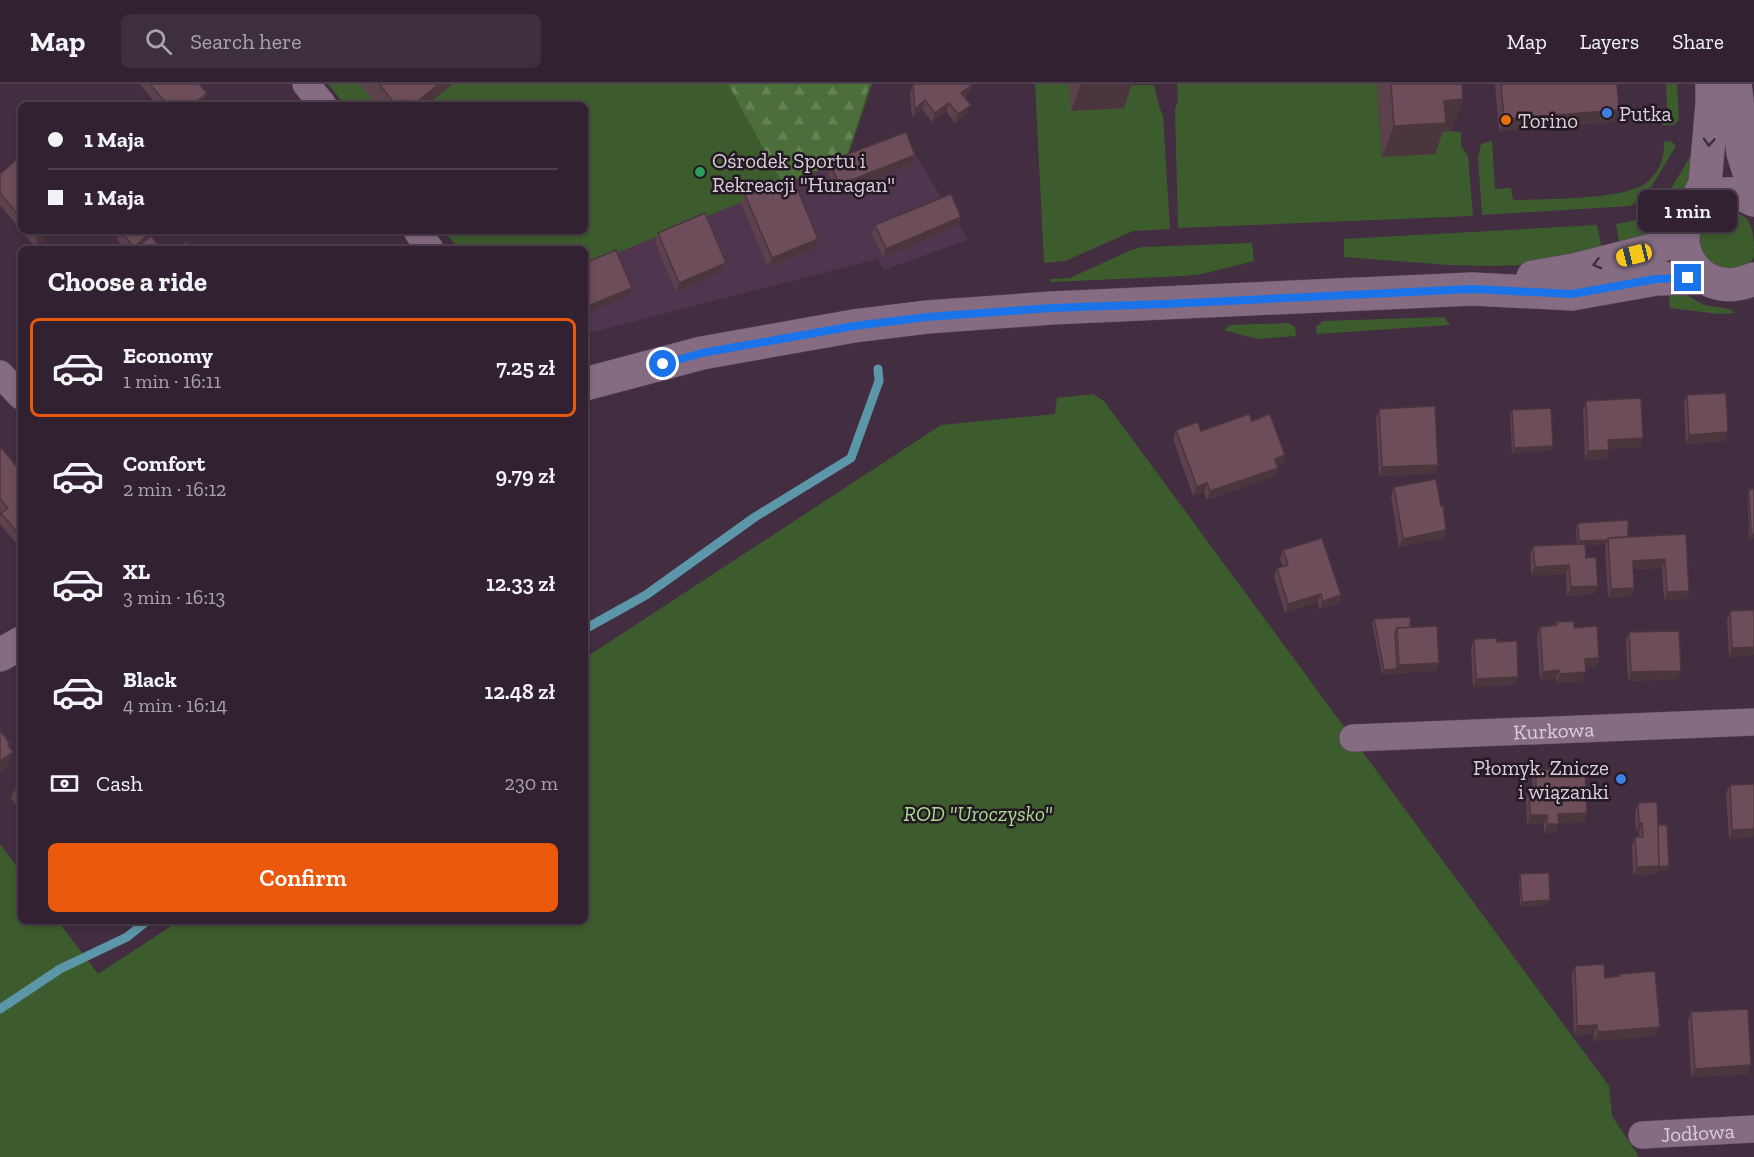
<!DOCTYPE html>
<html lang="en">
<head>
<meta charset="utf-8">
<style>
  :root { --surface:#322231; --page:#3d2f3d; --text:#f1f3f6; --muted:#a8a4ab; --line:#4d3f4d; --accent:#ea580c }
  body { margin:0; font-family:"Zilla Slab",serif; background:var(--page); color:var(--text); height:100vh; display:flex; flex-direction:column; font-size:22px; white-space:nowrap }
  * { box-sizing:border-box; margin:0 }
  p { font-size:20px; color:var(--muted) }
  .icon { flex:none; width:33px; height:33px; fill:none; stroke:currentColor; stroke-width:2; stroke-linecap:round; stroke-linejoin:round }
  .map { position:relative; flex:1; overflow:hidden }
  .details { position:absolute; left:18px; top:162px; width:570px; height:678px; display:flex; flex-direction:column; background:var(--surface); border-radius:9px; box-shadow:0 3px 9px #0003,0 0 0 2px var(--line) }
  .details>* { flex:none }
  .top-card { position:absolute; left:18px; top:18px; width:570px; height:132px; border-radius:9px; box-shadow:0 3px 9px #0003,0 0 0 2px var(--line); display:grid; align-content:center; height:132px; padding:0 30px; background:var(--surface) }
  .end { position:absolute; width:27px; height:27px; margin:-14px; border:8px solid #1a73e8; background:#fff; box-shadow:0 0 0 3px #fff }
  .from { border-radius:50% }
  .bubble { position:absolute; height:42px; border-radius:9px; background:var(--surface); box-shadow:0 3px 9px #0003,0 0 0 2px var(--line); font-size:20px; font-weight:600; line-height:42px; text-align:center }
  .car { position:absolute; width:18px; height:36px; margin:-18px -9px; border-radius:8px; box-shadow:0 0 4px 2px #0007; background:linear-gradient(#f5c518 24%,#345 0 40%,#f5c518 0 76%,#345 0 86%,#f5c518 0) }
  .top-card b { display:flex; align-items:center; gap:21px; height:57px; font-size:22px }
  .top-card b+b { border-top:2px solid var(--line) }
  .top-card i { width:15px; height:15px; background:var(--text) }
  ul { padding:0; list-style:none }
  li { display:flex; align-items:center; gap:18px; height:99px; margin:0 12px 9px; padding:0 18px; border:3px solid transparent; border-radius:9px }
  li div { flex:1 }
  li b { display:block; font-size:22px }
  li em { font-style:normal; font-weight:600 }
  li.active { border-color:var(--accent) }
  li>.icon { width:54px; height:54px; stroke-width:1.5 }
  h2 { padding:0 30px; font-size:27px; line-height:72px }
  .pay { display:flex; align-items:center; gap:15px; height:66px; padding:0 30px; font-size:22px }
  .pay p { margin-inline-start:auto }
  .action { display:flex; gap:12px; margin-top:auto; padding:12px 30px }
  .action a { flex:1; height:69px; border-radius:9px; background:var(--accent); color:#fff; font-size:24px; font-weight:600; line-height:69px; text-align:center }
  header { display:flex; align-items:center; gap:36px; box-sizing:border-box; height:84px; padding:0 30px; background:var(--surface); border-bottom:2px solid var(--line) }
  header strong { font-size:28px }
  nav { display:flex; gap:33px; margin-inline-start:auto; font-size:21px }
  .search { width:420px; height:54px; background:var(--page); display:flex; align-items:center; gap:15px; box-sizing:border-box; padding:0 21px; border-radius:9px; color:var(--muted); font-size:22px }
  .map>svg:first-child { display:block }
  .built { fill:#50354e }
  .green { fill:#3d5c2e }
  .forest { fill:url(#forest-firs) }
  .lines { fill:none; stroke-linecap:round; stroke-linejoin:round }
  .stream { stroke:#5c96a9; stroke-width:9 }
  .street-casing { stroke:#5d4c5c; stroke-width:28 }
  .secondary-casing { stroke:#5d4c5c; stroke-width:34 }
  .street { stroke:#856c83; stroke-width:27 }
  .secondary { stroke:#856c83; stroke-width:33 }
  .wall { fill:#5d424d }
  .shaded-wall { fill:#4c363e }
  .building { fill:#6c4d59; stroke:#4c363e; stroke-width:1.5 }
  .oneway { stroke:#3c2e3a }
  .route { stroke:#1a73e8; stroke-width:8 }
  .shop-dot { fill:#3f7fe0; stroke:#231922; stroke-width:2 }
  .food-dot { fill:#e8710a; stroke:#231922; stroke-width:2 }
  .leisure-dot { fill:#2e9e5b; stroke:#231922; stroke-width:2 }
  .labels { text-anchor:middle; dominant-baseline:central; stroke-width:5; stroke-linejoin:round; paint-order:stroke }
  .poi-label { font-size:21px; fill:#dacdd9; stroke:#231922; text-anchor:start }
  .street-label { font-size:21px; fill:#dacdd9; stroke:#231922 }
  .park-label { font-size:21px; font-style:italic; fill:#a7dc8f; stroke:#231922 }
</style>
</head>
<body>
<header>
<strong>Map</strong>
<div class="search"><svg class="icon" aria-label="search" viewBox="0 0 24 24"><circle cx="10" cy="10" r="6"/><path d="M15 15l6 6"/></svg>Search here</div>
<nav><a>Map</a><a>Layers</a><a>Share</a></nav>
</header>
<div class="map">
<svg width="1754" height="1073" viewBox="0 0 1754 1073">
  <defs>
    <pattern id="forest-firs" width="22" height="20" patternUnits="userSpaceOnUse" patternTransform="scale(1.5)"><rect width="22" height="20" fill="#4b6e3a"/><path d="M5 1l3.5 6h-7zM16 11l3.5 6h-7z" fill="#648256"/></pattern>
  </defs>
  <rect width="100%" height="100%" fill="#422d41"/>
  <polygon class="built" points="903,51 968,156 884,186 877,175 585,250 585,182"/>
  <g class="green">
    <polygon points="328,0 872,0 847,75 585,182 585,165 459,165 444,147 585,147 585,21 345,21"/>
    <path d="M1035 0H1069L1072 27 1122 1H1153C1158 11 1157 21 1163 31L1170 145 1133 147 1065 177 1044 179Z"/>
    <path d="M1177 0H1377L1382 73C1407 61 1432 43 1461 48V62L1468 72 1473 132 1178 144 1175 26 1178 16Z"/>
    <polygon points="1666,0 1677,0 1679,36 1674,41 1662,41 1667,25"/>
    <path d="M1492 57 1495 105 1511 104 1513 116C1542 115 1625 116 1646 99 1659 89 1665 74 1664 58L1671 57 1676 62 1645 113 1630 122 1482 131 1478 73 1481 60Z"/>
    <polygon points="1691,71 1691,98 1672,117 1664,134 1652,150 1620,165 1616,140 1647,134 1660,123"/>
    <path d="M1728 126C1754 131 1754 147 1754 173 1742 192 1725 185 1708 179 1696 152 1693 135 1728 126Z"/>
    <polygon points="1597,141 1603,170 1526,181 1491,182 1449,181 1344,173 1344,155"/>
    <polygon points="1252,159 1254,177 1202,190 1184,192 1051,198 1050,195 1070,194 1131,166 1143,163"/>
    <polygon points="1669,209 1683,209 1704,221 1730,225 1735,229 1719,230 1670,224"/>
    <polygon points="1444,233 1450,241 1317,250 1316,243 1323,237"/>
    <polygon points="1289,239 1295,243 1296,252 1257,255 1224,246 1230,241"/>
    <polygon points="1093,310 1104,317 1609,1002 1612,1032 1639,1073 0,1073 0,760 21,788 21,837 58,837 98,890 179,837 585,837 585,574 941,341 1055,330 1057,314"/>
  </g>
  <polygon class="forest" points="728,0 870,0 846,74 783,100"/>
  <g class="lines">
    <g class="stream">
      <polyline points="585,545 646,511 755,433 851,374 879,297 878,285"/>
      <polyline points="0,925 60,885 127,853 147,837"/>
    </g>
    <defs>
      <g id="street">
        <polyline points="306,0 323,21"/>
        <polyline points="417,147 430,165"/>
        <polyline points="0,290 21,312"/>
        <path id="s1" d="M1353 654 1754 638"/>
        <path id="s2" d="M1642 1051 1754 1045"/>
      </g>
      <g id="secondary">
        <polyline points="1735,0 1743,69 1754,104"/>
        <path d="M1754 116C1738 108 1721 107 1705 117 1658 144 1692 222 1754 195"/>
        <polyline points="1691,129 1705,100 1712,20 1712,0"/>
        <polyline points="1533,193 1574,186 1653,166 1666,159 1686,139"/>
        <polyline points="585,300 702,269 854,242 927,233 1052,224 1472,205 1572,210 1656,195 1704,194"/>
        <polyline points="0,571 21,559"/>
      </g>
    </defs>
    <use href="#street" class="street-casing"/>
    <use href="#secondary" class="secondary-casing"/>
    <use href="#street" class="street"/>
    <use href="#secondary" class="secondary"/>
  </g>
  <g class="wall">
    <polygon points="140,0 199,0 203,18 200,21 157,21"/>
    <polygon points="360,0 453,0 427,21 377,21"/>
    <polygon points="914,0 973,0 969,10 964,13 967,29 955,39 946,27 932,38 922,25 912,33 910,10 913,1"/>
    <polygon points="1069,0 1133,0 1132,0 1124,24 1071,27"/>
    <polygon points="1377,0 1462,0 1452,46 1443,47 1435,70 1382,73"/>
    <polygon points="1495,0 1617,0 1614,38 1499,47"/>
    <polygon points="21,72 21,146 0,121 0,90"/>
    <polygon points="830,77 912,80 836,109 827,86"/>
    <polygon points="745,111 815,164 768,183 741,119"/>
    <polygon points="875,141 958,141 883,174 872,150"/>
    <polygon points="22,147 54,147 35,163"/>
    <polygon points="119,147 152,147 151,152 159,165 125,165 117,155"/>
    <polygon points="658,149 726,179 722,188 676,208 655,158"/>
    <polygon points="1687,311 1725,357 1686,360 1684,319"/>
    <polygon points="1586,317 1640,363 1609,364 1606,375 1585,376 1583,326"/>
    <polygon points="1379,325 1438,381 1435,389 1379,392 1376,333"/>
    <polygon points="1512,326 1552,366 1512,369 1510,330"/>
    <polygon points="1176,346 1201,347 1285,371 1282,380 1277,382 1278,384 1274,392 1207,416 1204,408 1193,412 1173,355"/>
    <polygon points="0,362 17,383 21,380 21,465 0,440 0,432 2,429 0,427"/>
    <polygon points="1394,403 1441,422 1446,446 1443,454 1399,463 1391,412"/>
    <polygon points="1749,405 1754,455 1749,455 1748,410"/>
    <polygon points="1578,439 1628,453 1686,450 1689,507 1686,515 1664,516 1662,484 1633,485 1631,513 1608,514 1605,463 1606,460 1585,461 1586,474 1598,502 1594,510 1567,512 1566,490 1531,491 1530,471 1533,462 1577,461 1576,443"/>
    <polygon points="1283,466 1341,511 1338,520 1320,525 1317,518 1285,529 1274,493 1277,484 1283,482 1280,475"/>
    <polygon points="1754,526 1754,571 1729,573 1727,536 1730,527"/>
    <polygon points="1374,535 1410,544 1436,587 1382,590 1372,539"/>
    <polygon points="1556,538 1574,544 1599,574 1596,583 1585,583 1586,588 1582,597 1557,599 1556,595 1540,596 1537,552 1540,543 1555,542"/>
    <polygon points="1629,548 1678,595 1628,597 1626,557"/>
    <polygon points="1474,555 1497,558 1515,601 1473,603 1471,564"/>
    <polygon points="1536,686 1587,729 1584,738 1559,739 1556,749 1544,749 1544,740 1527,740 1526,715 1529,706 1533,706 1532,694"/>
    <polygon points="21,700 21,728 11,714 14,705"/>
    <polygon points="1754,700 1754,753 1729,755 1726,709 1730,701"/>
    <polygon points="1638,719 1658,741 1667,787 1658,787 1656,790 1633,791 1632,762 1635,753 1639,753 1639,748 1636,748 1635,728"/>
    <polygon points="21,770 21,785 17,779"/>
    <polygon points="1520,790 1548,821 1520,822 1519,795"/>
    <polygon points="1575,882 1605,894 1619,892 1619,890 1660,943 1656,952 1594,957 1594,950 1574,951 1572,890"/>
    <polygon points="1691,928 1751,981 1748,990 1691,993 1688,937"/>
  </g>
  <g class="shaded-wall">
    <polygon points="439,0 453,0 427,21 413,21"/>
    <polygon points="969,0 973,0 969,10 958,18 961,9"/>
    <polygon points="1081,0 1133,0 1132,0 1124,24 1071,27"/>
    <polygon points="207,9 203,18 200,21 192,21"/>
    <polygon points="1463,15 1452,46 1443,47 1435,70 1382,73 1394,42 1444,17"/>
    <polygon points="925,16 922,25 912,33 915,25"/>
    <polygon points="949,19 946,27 932,38 935,29"/>
    <polygon points="971,21 967,29 955,39 958,30"/>
    <polygon points="1619,26 1614,38 1499,47 1504,35"/>
    <polygon points="915,71 912,80 836,109 839,101"/>
    <polygon points="961,133 958,141 883,174 886,165"/>
    <polygon points="47,147 54,147 35,163 38,154"/>
    <polygon points="152,147 149,156 139,165 133,165 134,163"/>
    <polygon points="818,155 815,164 768,183 772,174"/>
    <polygon points="726,179 722,188 676,208 679,199"/>
    <polygon points="632,204 629,212 585,230 585,223"/>
    <polygon points="1728,348 1725,357 1686,360 1689,351"/>
    <polygon points="1643,354 1640,363 1605,365 1608,356"/>
    <polygon points="1553,362 1552,366 1512,369 1514,364"/>
    <polygon points="1609,366 1606,375 1585,376 1588,367"/>
    <polygon points="1285,371 1282,380 1272,384 1275,375"/>
    <polygon points="1438,381 1435,389 1379,392 1382,383"/>
    <polygon points="1278,384 1274,392 1207,416 1210,407"/>
    <polygon points="1207,399 1204,408 1193,412 1197,403"/>
    <polygon points="1446,446 1443,454 1399,463 1403,455"/>
    <polygon points="1751,450 1754,450 1754,455 1749,455"/>
    <polygon points="1608,456 1606,460 1577,462 1579,457"/>
    <polygon points="1665,475 1662,484 1630,485 1633,477"/>
    <polygon points="1569,481 1566,490 1531,491 1535,483"/>
    <polygon points="1598,502 1594,510 1567,512 1571,503"/>
    <polygon points="1634,504 1631,513 1608,514 1611,505"/>
    <polygon points="1689,507 1686,515 1664,516 1667,508"/>
    <polygon points="1321,510 1317,518 1285,529 1288,520"/>
    <polygon points="1341,511 1338,520 1320,525 1323,517"/>
    <polygon points="1754,563 1754,571 1729,573 1732,564"/>
    <polygon points="1599,574 1596,583 1582,584 1585,575"/>
    <polygon points="1439,579 1436,587 1382,590 1384,586 1397,585 1399,581"/>
    <polygon points="1559,586 1556,595 1540,596 1543,588"/>
    <polygon points="1681,587 1678,595 1628,597 1631,588"/>
    <polygon points="1586,588 1582,597 1557,599 1560,590"/>
    <polygon points="1518,593 1515,601 1473,603 1476,595"/>
    <polygon points="10,660 6,673 13,668 7,684 0,689 0,677 8,661"/>
    <polygon points="1587,729 1584,738 1555,739 1558,730"/>
    <polygon points="1530,731 1547,731 1544,740 1527,740"/>
    <polygon points="1639,739 1642,739 1639,748 1636,748"/>
    <polygon points="1547,740 1559,740 1556,749 1544,749"/>
    <polygon points="1754,745 1754,753 1729,755 1732,746"/>
    <polygon points="1660,782 1669,782 1667,787 1658,787 1656,790 1633,791 1637,783"/>
    <polygon points="1550,816 1548,821 1520,822 1522,818"/>
    <polygon points="1597,941 1594,950 1574,951 1577,942"/>
    <polygon points="1660,943 1656,952 1594,957 1598,948"/>
    <polygon points="1751,981 1748,990 1691,993 1695,985"/>
  </g>
  <g class="building">
    <polygon points="150,0 199,0 207,9 192,21 168,21"/>
    <polygon points="379,0 439,0 413,21 406,21 402,16 396,21"/>
    <polygon points="914,0 971,0 972,1 961,9 971,21 958,30 949,19 935,29 925,16 915,25 913,1"/>
    <polygon points="1391,0 1462,0 1463,15 1444,17 1446,39 1394,42"/>
    <polygon points="1501,0 1617,0 1619,26 1504,35"/>
    <polygon points="906,48 915,71 839,101 830,77"/>
    <polygon points="21,72 21,134 0,109 0,90"/>
    <polygon points="792,92 818,155 772,174 745,111"/>
    <polygon points="951,110 961,133 886,165 875,141"/>
    <polygon points="705,129 726,179 679,199 658,149"/>
    <polygon points="32,147 47,147 38,154"/>
    <polygon points="120,147 152,147 134,163"/>
    <polygon points="151,152 160,163 157,165 135,165"/>
    <polygon points="186,158 191,165 177,165"/>
    <polygon points="83,160 88,165 77,165"/>
    <polygon points="616,166 632,204 585,223 585,179"/>
    <polygon points="1726,309 1728,348 1689,351 1687,311"/>
    <polygon points="1641,314 1643,354 1608,356 1609,366 1588,367 1586,317"/>
    <polygon points="1435,322 1438,381 1382,383 1379,325"/>
    <polygon points="1551,324 1553,362 1514,364 1512,326"/>
    <polygon points="1249,330 1252,337 1270,330 1285,371 1275,375 1278,384 1210,407 1207,399 1197,403 1176,346 1198,338 1201,347"/>
    <polygon points="0,362 17,383 21,380 21,453 1,429 8,424 0,415"/>
    <polygon points="1436,395 1441,422 1443,422 1446,446 1403,455 1394,403"/>
    <polygon points="1749,405 1754,405 1754,450 1751,450"/>
    <polygon points="1628,436 1628,453 1608,454 1608,456 1579,457 1578,439"/>
    <polygon points="1686,450 1689,507 1667,508 1665,475 1633,477 1634,504 1611,505 1608,454"/>
    <polygon points="1322,454 1341,511 1323,517 1321,510 1288,520 1277,484 1288,481 1283,466"/>
    <polygon points="1585,460 1586,474 1596,473 1598,502 1571,503 1569,481 1535,483 1533,462"/>
    <polygon points="1754,526 1754,563 1732,564 1730,527"/>
    <polygon points="1410,533 1410,544 1397,544 1395,549 1397,585 1384,586 1374,535"/>
    <polygon points="1574,537 1574,544 1597,542 1599,574 1585,575 1586,588 1560,590 1559,586 1543,588 1540,543 1557,541 1556,538"/>
    <polygon points="1437,542 1439,579 1399,581 1397,544"/>
    <polygon points="1679,547 1681,587 1631,588 1629,548"/>
    <polygon points="1497,554 1497,558 1517,557 1518,593 1476,595 1474,555"/>
    <polygon points="0,646 10,660 8,661 13,668 0,677"/>
    <polygon points="1585,684 1587,729 1558,730 1559,740 1547,740 1547,731 1530,731 1529,706 1536,706 1536,686"/>
    <polygon points="21,700 21,715 14,705"/>
    <polygon points="1754,700 1754,745 1732,746 1730,701"/>
    <polygon points="1657,718 1660,782 1637,783 1635,753 1643,753 1642,739 1639,739 1638,719"/>
    <polygon points="1658,741 1667,741 1669,782 1659,783"/>
    <polygon points="1549,789 1550,816 1522,818 1520,790"/>
    <polygon points="1604,880 1605,894 1620,892 1619,890 1655,887 1660,943 1598,948 1597,941 1577,942 1575,882"/>
    <polygon points="1748,925 1751,981 1695,985 1691,928"/>
  </g>
  <defs><path id="oneway-chevron" d="M-2-3.5L2.5 0L-2 3.5" fill="none" stroke-width="1.6" stroke-linecap="round" stroke-linejoin="round" transform="scale(1.5)"/></defs>
  <g class="oneway">
    <use href="#oneway-chevron" transform="translate(1709 58) rotate(94)"/>
    <use href="#oneway-chevron" transform="translate(1597 180) rotate(165)"/>
  </g>
  <g class="lines">
    <polyline class="route" points="663,280 702,269 854,242 927,233 1052,224 1165,220 1472,205 1572,210 1656,195 1688,194"/>
  </g>
  <g class="shop-dot">
    <circle cx="1607" cy="29" r="6"/>
    <circle cx="1621" cy="695" r="6"/>
  </g>
  <circle class="food-dot" cx="1506" cy="36" r="6"/>
  <circle class="leisure-dot" cx="700" cy="88" r="6"/>
  <g class="labels">
    <g class="poi-label">
      <text x="1619" y="29">Putka</text>
      <text x="1518" y="36">Torino</text>
      <text x="712" y="76">Ośrodek Sportu i<tspan x="712" dy="24">Rekreacji "Huragan"</tspan></text>
      <text x="1609" y="683" text-anchor="end">Płomyk. Znicze<tspan x="1609" dy="24">i wiązanki</tspan></text>
    </g>
    <g class="street-label">
      <text stroke="none"><textPath href="#s1" startOffset="201">Kurkowa</textPath></text>
      <text stroke="none"><textPath href="#s2" startOffset="56">Jodłowa</textPath></text>
    </g>
    <g class="park-label">
      <text x="978" y="729">ROD "Uroczysko"</text>
    </g>
  </g>
</svg>
<i class="end from" style="left:663px;top:280px"></i>
<i class="end" style="left:1688px;top:194px"></i>
<div class="bubble" style="left:1638px;top:106px;width:99px">1 min</div>
<i class="car" style="left:1634px;top:171px;rotate:256deg"></i>
<div class="top-card">
<b><i class="from"></i>1 Maja</b>
<b><i></i>1 Maja</b>
</div>
<section class="details">
<h2>Choose a ride</h2>
<ul>
<li class="active"><svg class="icon" aria-label="car" viewBox="0 0 24 24"><path d="M5 17H2v-5l4-1 3-4h7l3 4 3 1v5h-3M9 17h6M6 11h13"/><circle cx="7" cy="17" r="2"/><circle cx="17" cy="17" r="2"/></svg><div><b>Economy</b><p>1 min · 16:11</p></div><em>7.25 zł</em></li>
<li><svg class="icon" aria-label="car" viewBox="0 0 24 24"><path d="M5 17H2v-5l4-1 3-4h7l3 4 3 1v5h-3M9 17h6M6 11h13"/><circle cx="7" cy="17" r="2"/><circle cx="17" cy="17" r="2"/></svg><div><b>Comfort</b><p>2 min · 16:12</p></div><em>9.79 zł</em></li>
<li><svg class="icon" aria-label="car" viewBox="0 0 24 24"><path d="M5 17H2v-5l4-1 3-4h7l3 4 3 1v5h-3M9 17h6M6 11h13"/><circle cx="7" cy="17" r="2"/><circle cx="17" cy="17" r="2"/></svg><div><b>XL</b><p>3 min · 16:13</p></div><em>12.33 zł</em></li>
<li><svg class="icon" aria-label="car" viewBox="0 0 24 24"><path d="M5 17H2v-5l4-1 3-4h7l3 4 3 1v5h-3M9 17h6M6 11h13"/><circle cx="7" cy="17" r="2"/><circle cx="17" cy="17" r="2"/></svg><div><b>Black</b><p>4 min · 16:14</p></div><em>12.48 zł</em></li>
</ul>
<div class="pay"><svg class="icon" aria-label="cash" viewBox="0 0 24 24"><path d="M3 7h18v10H3z"/><circle cx="12" cy="12" r="2"/></svg>Cash<p>230 m</p></div>
<div class="action"><a>Confirm</a></div>
</section>
</div>
</body>
</html>
